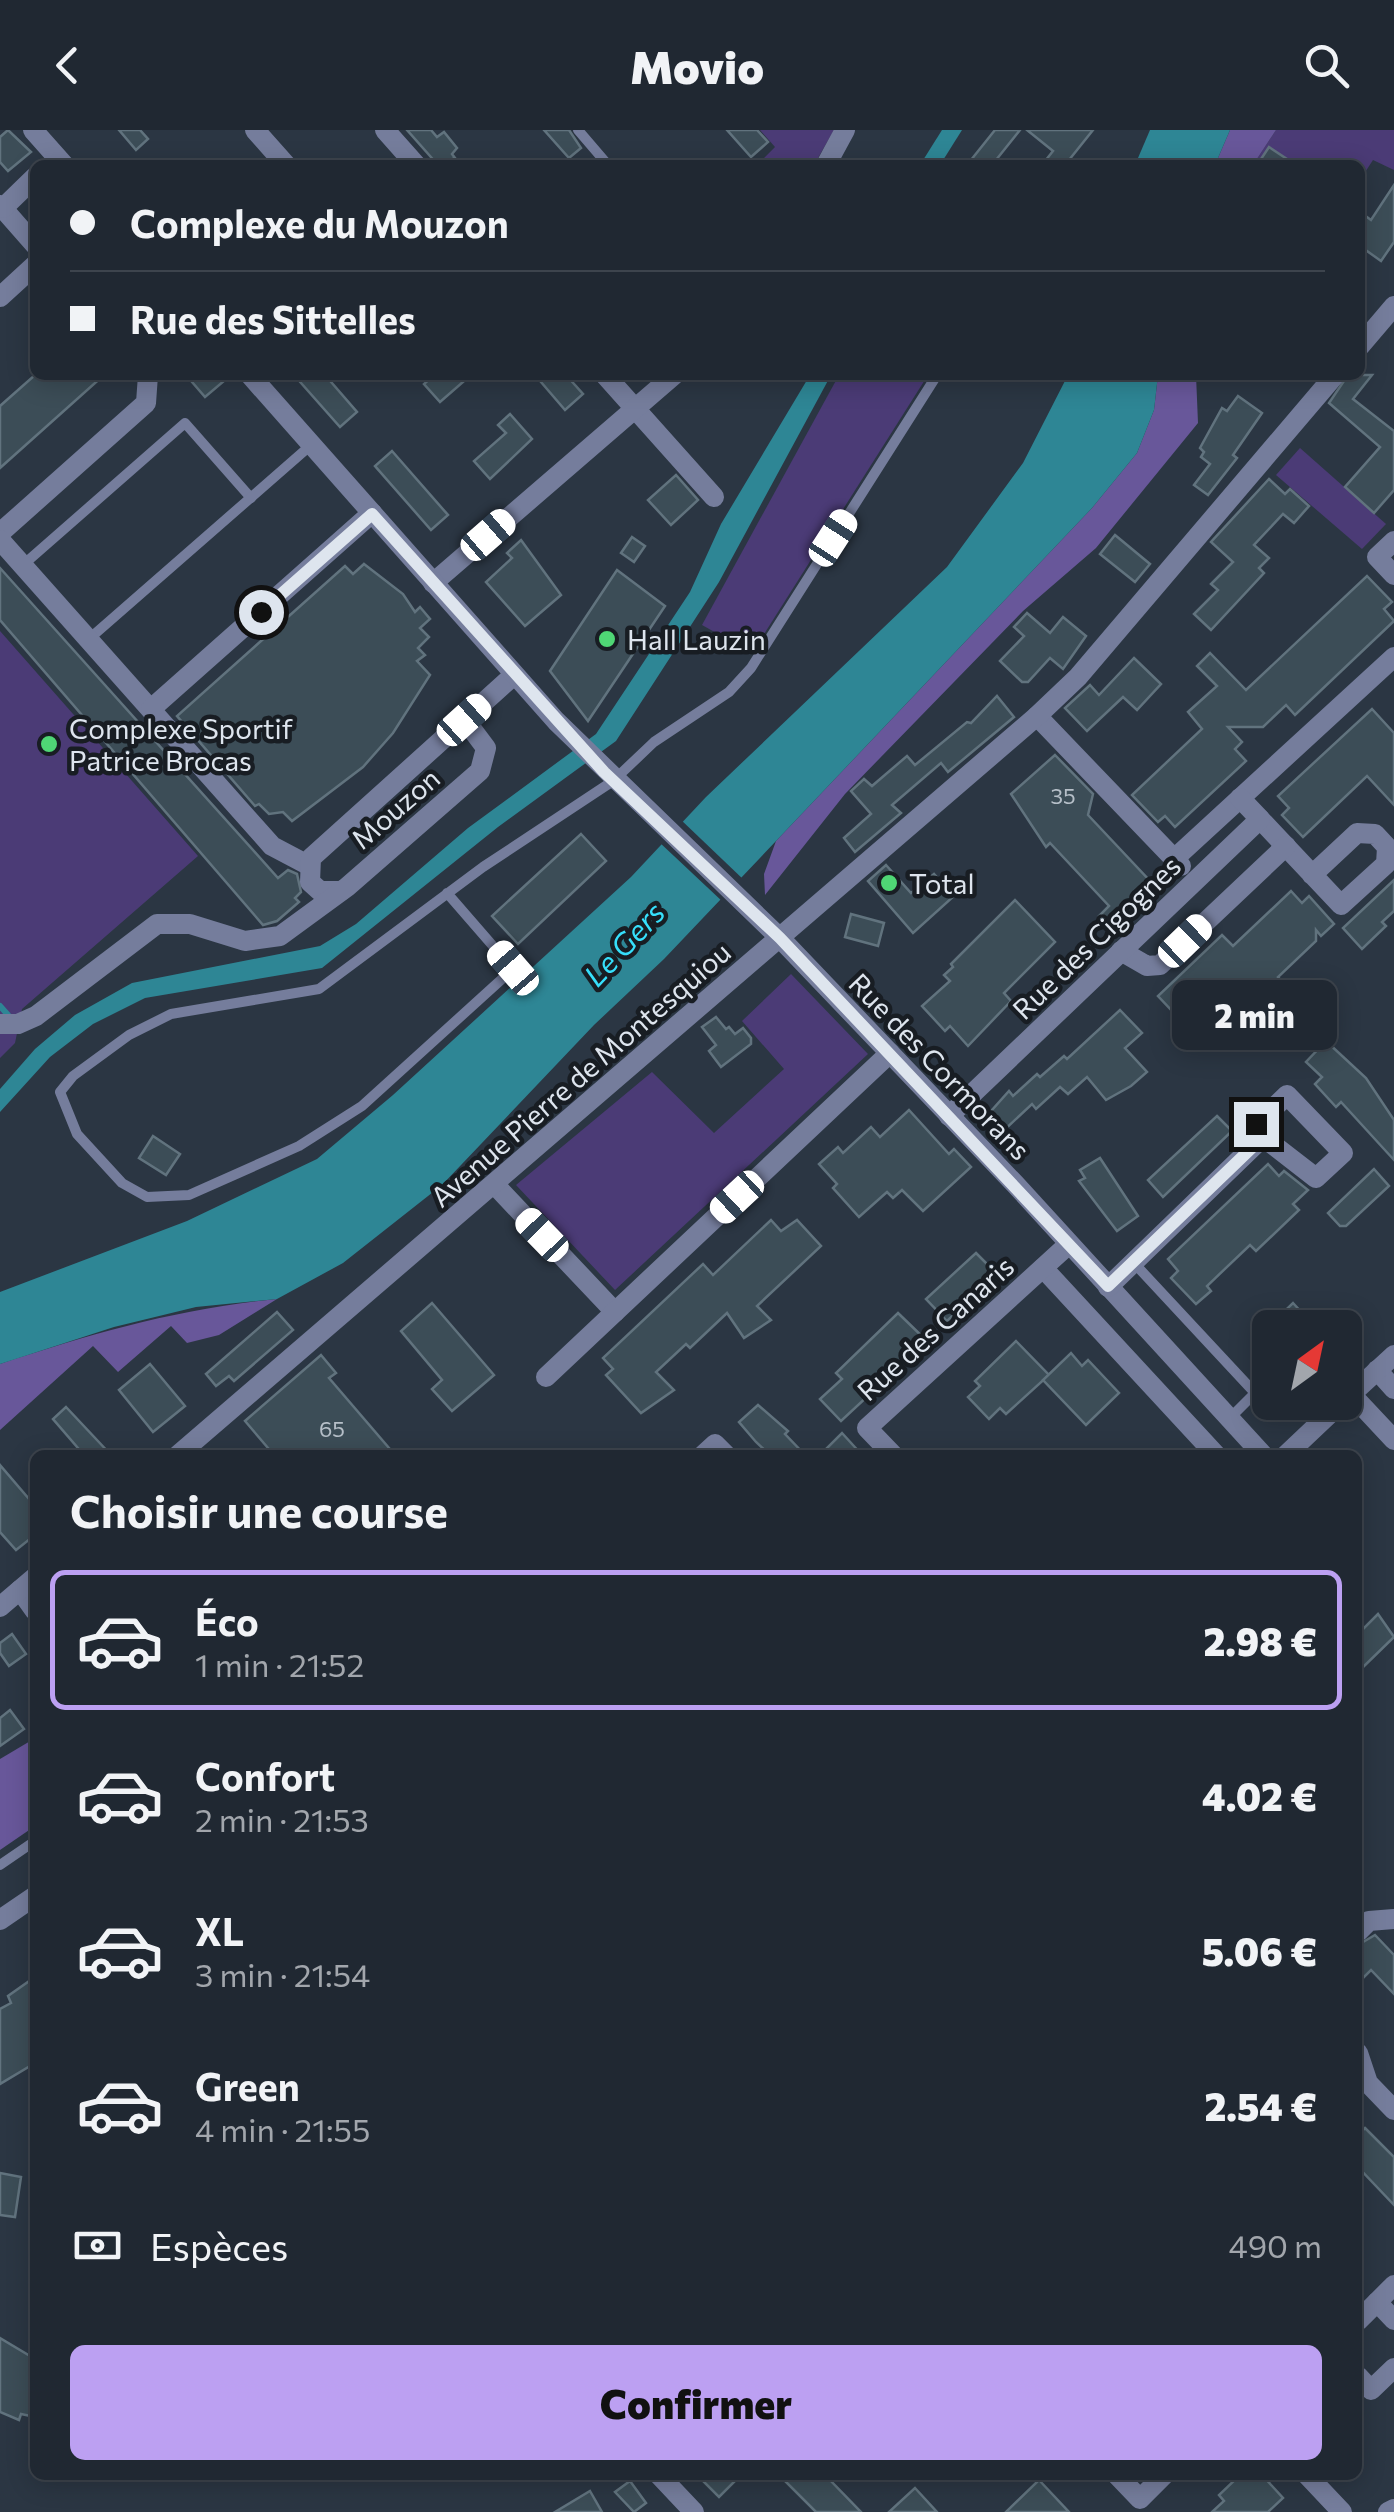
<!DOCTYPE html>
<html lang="fr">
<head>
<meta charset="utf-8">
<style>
  :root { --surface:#202832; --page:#2d343e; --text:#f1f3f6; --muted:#a2a6ac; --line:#3d444d; --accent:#bca0f2 }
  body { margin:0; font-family:Commissioner,sans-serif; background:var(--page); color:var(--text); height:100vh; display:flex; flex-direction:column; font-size:38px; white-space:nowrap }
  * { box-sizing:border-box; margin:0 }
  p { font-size:32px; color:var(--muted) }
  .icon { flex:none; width:55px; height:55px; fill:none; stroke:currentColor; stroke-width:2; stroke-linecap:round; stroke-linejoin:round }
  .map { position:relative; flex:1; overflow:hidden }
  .details { position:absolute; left:30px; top:1320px; width:1332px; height:1030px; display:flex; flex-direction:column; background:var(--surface); border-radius:15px; box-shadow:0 5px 25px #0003,0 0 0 2px var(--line) }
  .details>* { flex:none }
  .hud { position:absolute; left:30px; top:30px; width:1335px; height:220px; border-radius:15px; box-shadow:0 5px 25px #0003,0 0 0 2px var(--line); display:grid; align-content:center; height:220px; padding:0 40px; background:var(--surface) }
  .needle { width:65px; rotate:33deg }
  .fabs { position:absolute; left:1252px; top:1180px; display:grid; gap:20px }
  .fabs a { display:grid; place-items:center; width:110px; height:110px; border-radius:15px; background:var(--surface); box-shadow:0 5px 25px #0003,0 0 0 2px var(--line); font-size:50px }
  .end { position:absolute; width:45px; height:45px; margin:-22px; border:12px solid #dee5ee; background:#111; box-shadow:0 0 0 5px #111 }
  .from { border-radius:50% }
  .bubble { position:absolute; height:70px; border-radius:15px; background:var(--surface); box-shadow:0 5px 25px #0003,0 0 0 2px var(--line); font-size:32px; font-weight:800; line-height:70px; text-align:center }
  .car { position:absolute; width:30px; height:60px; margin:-30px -15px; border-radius:12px; box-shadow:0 0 8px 2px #0007; background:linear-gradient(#fff 24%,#345 0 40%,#fff 0 76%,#345 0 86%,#fff 0) }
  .hud b { display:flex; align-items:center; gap:35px; height:95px; font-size:38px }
  .hud b+b { border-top:2px solid var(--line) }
  .hud i { width:25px; height:25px; background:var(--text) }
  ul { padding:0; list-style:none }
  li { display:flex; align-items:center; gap:30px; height:140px; margin:0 20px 15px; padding:0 20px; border:5px solid transparent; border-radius:15px }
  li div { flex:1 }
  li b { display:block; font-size:38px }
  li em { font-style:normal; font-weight:800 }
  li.selected { border-color:var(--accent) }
  li>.icon { width:90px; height:90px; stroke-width:1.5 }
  h2 { padding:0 40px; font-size:45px; line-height:120px }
  .pay { display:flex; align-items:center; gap:25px; height:110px; padding:0 40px; font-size:38px }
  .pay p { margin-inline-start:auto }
  .cta { display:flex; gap:20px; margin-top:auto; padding:20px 40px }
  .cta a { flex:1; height:115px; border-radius:15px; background:var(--accent); color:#111; font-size:40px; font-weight:800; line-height:115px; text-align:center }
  header { display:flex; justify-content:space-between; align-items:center; height:130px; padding:0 40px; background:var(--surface); font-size:45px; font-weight:800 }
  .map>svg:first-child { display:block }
  .green { fill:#4b3b76 }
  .forest { fill:#68579a }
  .water { fill:#2e8695 }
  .pier { fill:#2b3643 }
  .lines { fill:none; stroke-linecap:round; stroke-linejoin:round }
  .stream { stroke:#2e8695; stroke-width:6 }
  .building { fill:#3c4d57; stroke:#61737e; stroke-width:2.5 }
  .service { stroke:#757d9c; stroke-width:10 }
  .minor { stroke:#757d9c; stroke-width:20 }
  .tertiary { stroke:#757d9c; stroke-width:20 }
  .route { stroke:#dee5ee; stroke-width:12 }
  .poi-dot { fill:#4fd675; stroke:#181d23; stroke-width:4 }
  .labels { text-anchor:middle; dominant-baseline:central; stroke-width:9; stroke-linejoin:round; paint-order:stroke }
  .number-label { font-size:22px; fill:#b6bfc8 }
  .poi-label { font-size:28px; fill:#dee5ee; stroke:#181d23; text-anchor:start }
  .street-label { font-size:28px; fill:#dee5ee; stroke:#181d23 }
  .water-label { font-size:30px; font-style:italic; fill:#36dffb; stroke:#181d23 }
</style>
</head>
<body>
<header><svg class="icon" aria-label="back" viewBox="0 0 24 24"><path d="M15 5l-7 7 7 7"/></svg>Movio<svg class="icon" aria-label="search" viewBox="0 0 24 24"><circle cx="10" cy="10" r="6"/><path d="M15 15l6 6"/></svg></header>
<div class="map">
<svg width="1394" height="2382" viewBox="0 0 1394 2382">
  <rect width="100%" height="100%" fill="#2b3643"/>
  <g class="green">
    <polygon points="760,0 834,0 814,35 768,35 763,29 775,17"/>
    <polygon points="1276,0 1394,0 1394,40 1373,30 1360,50 1360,35 1253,35"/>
    <polygon points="839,245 928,245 752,523 702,495"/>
    <polygon points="1300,318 1386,394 1362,419 1276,345"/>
    <polygon points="0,501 198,726 22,879 15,913 0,928"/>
    <polygon points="791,844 868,924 615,1160 516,1055 652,942 714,1003 784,939 742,891"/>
  </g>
  <g class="forest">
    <polygon points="1230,0 1276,0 1253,35 1215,35"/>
    <polygon points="1158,245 1196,245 1198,293 1096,418 1023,481 845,664 765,765 764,744 776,711 1092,378 1137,323 1154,280"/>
    <path d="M277 1169 219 1205 187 1213 171 1196 118 1242 93 1216 0 1300V1234C94 1203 178 1179 277 1169Z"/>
    <polygon points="32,1610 35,1696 0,1720 0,1629"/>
  </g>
  <g class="water">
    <polygon points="942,0 962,0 940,35 920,35"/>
    <polygon points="1150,0 1230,0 1215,35 1135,35"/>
    <polygon points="810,245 831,245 719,452 616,611 498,697 322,838 145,868 93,894 50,927 0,982 0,959 35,919 75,885 132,853 320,816 356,794 468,698 596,604 690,462 721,394"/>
    <polygon points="1068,245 1158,245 1154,280 1137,323 1092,378 664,829 594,895 442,1055 343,1133 277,1169 196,1177 114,1197 0,1234 0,1162 187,1091 317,1029 393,965 631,747 706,667 947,437 1023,333"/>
  </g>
  <polygon class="pier" points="679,688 745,751 724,773 658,711"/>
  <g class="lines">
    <polyline class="stream" points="0,876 8,885"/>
  </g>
  <g class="building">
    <polygon points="8,0 31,22 8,41 0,32 0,7"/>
    <polygon points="119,0 140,0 148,9 136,20"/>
    <polygon points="407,0 431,0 437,7 444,2 457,18 452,24 455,28 438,35"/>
    <polygon points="544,0 569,0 581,18 569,28"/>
    <polygon points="727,0 757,0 768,12 751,27"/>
    <polygon points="995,0 1020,0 992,35 967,35"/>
    <polygon points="1027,0 1093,0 1065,35 1042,35 1053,21"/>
    <polygon points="1269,17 1296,35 1257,35"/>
    <polygon points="1394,55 1394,112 1381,131 1360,116 1360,82 1371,90"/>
    <polygon points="35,245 104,245 0,338 0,276"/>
    <polygon points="186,245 231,245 205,267"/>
    <polygon points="294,245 325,245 357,282 340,297"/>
    <polygon points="434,245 471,245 440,272 424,254"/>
    <polygon points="535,245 566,245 583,264 565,280"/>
    <polygon points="1348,245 1372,245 1353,269 1394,301 1394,360 1374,383 1345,357 1380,317 1329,273"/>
    <polygon points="1238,266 1262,283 1233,325 1237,328 1208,365 1194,355 1210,334 1201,327 1204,322 1200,318 1222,278 1227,281"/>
    <polygon points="510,284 532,309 490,349 474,331 506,303 498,295"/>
    <polygon points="392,321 448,385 431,400 375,336"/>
    <polygon points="676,345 698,370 671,395 648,370"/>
    <polygon points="1269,349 1285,364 1290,359 1309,376 1294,393 1283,384 1254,415 1269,428 1259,438 1264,443 1211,500 1194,484 1218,460 1211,454 1233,432 1211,412"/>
    <polygon points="1115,405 1150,434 1135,452 1100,424"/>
    <polygon points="632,407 645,416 634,432 621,423"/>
    <polygon points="521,410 561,465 525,496 486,452 512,428 507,423"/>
    <polygon points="364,434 403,464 415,482 420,477 430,489 420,498 429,507 418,518 425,525 417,531 430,545 393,603 363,637 292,691 283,682 269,684 259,674 255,676 177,586 345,436 353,444"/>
    <polygon points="0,438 278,748 288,740 297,744 301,762 295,768 299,772 277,791 263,795 0,490"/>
    <polygon points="617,440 665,476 588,591 550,541"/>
    <polygon points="1367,446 1392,472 1384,479 1394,491 1295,585 1286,575 1263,597 1228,597 1242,612 1235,619 1246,631 1175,697 1165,686 1158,692 1132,665 1202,599 1188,582 1217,556 1197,536 1210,523 1246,560"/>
    <polygon points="1027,483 1050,503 1063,487 1086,506 1063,539 1050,528 1028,552 1022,552 1000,531 1024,506 1014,497"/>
    <polygon points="1134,528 1161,554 1137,580 1123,567 1087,601 1065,578 1090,555 1099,565"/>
    <polygon points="997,566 1014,587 948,642 941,633 892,675 901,683 855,722 844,708 871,684 851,661 864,649 872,656 907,626 915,635 967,592 971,593"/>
    <polygon points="1372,579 1394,603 1394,675 1367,646 1303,707 1282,685 1289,678 1278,666"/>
    <polygon points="1055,625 1093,664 1088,685 1150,751 1138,762 1145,769 1110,798 1099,786 1109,776 1050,713 1046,717 1011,664"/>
    <polygon points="581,704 606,731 518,814 492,786"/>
    <polygon points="886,735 911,763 934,744 954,766 913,803 868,751"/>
    <polygon points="1394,750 1394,781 1382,792 1386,796 1362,819 1343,798"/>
    <polygon points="1291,761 1302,773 1309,766 1334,794 1321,806 1316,800 1316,811 1278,847 1298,869 1274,880 1251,854 1210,892 1204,885 1189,899 1158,866 1222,805 1233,816"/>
    <polygon points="1015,770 1055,812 1004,863 1011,871 968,916 950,896 945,901 922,876 950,851 944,845 953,837 951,834"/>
    <polygon points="851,784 884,793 878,816 845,807"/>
    <polygon points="1120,880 1142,903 1125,918 1147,942 1131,956 1106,970 1087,947 1068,964 1060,957 1036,979 1032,974 999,1005 984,989 1009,961 1013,966 1037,944 1040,947 1064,926 1067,929"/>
    <polygon points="716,887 726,899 729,897 735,904 743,898 751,908 751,914 721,937 709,921 716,915 702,897"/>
    <polygon points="1326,911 1366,948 1394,990 1394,1030 1341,972 1336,977 1315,954 1322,947 1306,932"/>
    <polygon points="909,980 949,1024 954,1019 971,1037 923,1081 902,1060 893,1068 887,1062 859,1087 833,1058 837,1054 819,1034 838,1017 843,1023 871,997 880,1007"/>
    <polygon points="1217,986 1232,1001 1163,1067 1148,1050"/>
    <polygon points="153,1006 180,1024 166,1045 139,1028"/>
    <polygon points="1100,1028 1138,1086 1117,1101 1079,1051 1085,1048 1080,1040"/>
    <polygon points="1268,1034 1279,1046 1284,1041 1308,1060 1293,1074 1299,1080 1256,1121 1250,1115 1207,1156 1211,1161 1196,1174 1171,1148 1178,1141 1168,1129"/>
    <polygon points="1374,1039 1389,1056 1346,1096 1340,1096 1328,1083"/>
    <polygon points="771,1090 781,1101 797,1090 821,1116 757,1176 771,1190 744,1208 727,1183 690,1218 686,1214 656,1242 674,1260 641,1283 606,1245 613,1239 603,1228 703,1134 713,1145"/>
    <polygon points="976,1123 993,1140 976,1156 980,1160 947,1191 926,1169"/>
    <polygon points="432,1173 494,1245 452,1281 432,1259 442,1250 401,1201"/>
    <polygon points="1293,1173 1316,1198 1267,1198"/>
    <polygon points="277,1182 293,1200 234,1251 229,1246 216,1256 206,1244"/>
    <polygon points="898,1183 927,1211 841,1291 820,1269 842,1249 836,1243"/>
    <polygon points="1016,1211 1049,1245 1006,1284 1000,1278 989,1289 968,1267 980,1256 975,1251"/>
    <polygon points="1071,1223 1082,1236 1088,1230 1119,1263 1086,1295 1043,1250"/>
    <polygon points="321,1225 336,1243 329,1248 395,1325 274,1325 245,1291"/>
    <polygon points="150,1234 185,1276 153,1302 119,1260"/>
    <polygon points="758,1275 788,1301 785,1304 805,1325 770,1325 756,1312 739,1292"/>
    <polygon points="66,1277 111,1325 84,1325 53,1289"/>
    <polygon points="842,1303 862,1325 820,1325"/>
    <polygon points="0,1335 35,1376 35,1405 16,1420 0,1402"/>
    <polygon points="1378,1484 1394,1507 1358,1542 1358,1504"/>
    <polygon points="12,1504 26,1524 9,1536 0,1523 0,1513"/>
    <polygon points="10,1580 24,1599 0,1616 0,1588"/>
    <polygon points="1375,1805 1394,1825 1394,1864 1371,1840 1358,1853 1358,1815"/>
    <polygon points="35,1847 35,1933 0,1954 0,1879 11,1873 8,1866"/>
    <polygon points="1365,1998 1394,2027 1394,2075 1358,2037 1358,2005"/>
    <polygon points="0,2043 21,2047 15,2087 0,2085"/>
    <polygon points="0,2208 35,2229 35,2287 21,2284 19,2290 0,2282"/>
    <polygon points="697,2345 741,2345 719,2367"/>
    <polygon points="779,2345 825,2345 861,2382 816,2382"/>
    <polygon points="1240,2345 1262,2345 1283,2368 1268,2382 1212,2382 1224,2371 1219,2365"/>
    <polygon points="1039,2350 1069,2382 1006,2382"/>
    <polygon points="630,2351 646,2373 634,2382 615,2362"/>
    <polygon points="915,2358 937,2382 889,2382"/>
    <polygon points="590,2361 602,2382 555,2382"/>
  </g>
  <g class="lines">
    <g class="service">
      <polyline points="578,0 608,35"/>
      <polyline points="23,435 185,293 251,368"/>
      <polyline points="89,509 311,315"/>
      <polyline points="447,763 513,839 362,976 299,1016 189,1065 147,1067 122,1053 77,1004 60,962 73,946 129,905 171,884 319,859 483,737 613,651 654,612 729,562 751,538 937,245"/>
      <polyline points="1134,1133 1255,1263 1230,1288"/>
      <polyline points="0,1735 35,1711"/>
    </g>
    <g class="minor">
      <polyline points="255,0 286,35"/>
      <polyline points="385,0 416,35"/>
      <polyline points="826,35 845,0"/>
      <polyline points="0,75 35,115"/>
      <polyline points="3,78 35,47"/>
      <polyline points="0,167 35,135"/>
      <polyline points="605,245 714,367"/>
      <polyline points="0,403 146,273 148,245"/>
      <polyline points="0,410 272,716 308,735"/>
      <polyline points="1394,411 1377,427 1394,445"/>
      <polyline points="433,453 674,245"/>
      <polyline points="151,579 372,383"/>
      <polyline points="1037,586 1181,736"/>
      <polyline points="1260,689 1341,775 1386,734 1387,717 1375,704 1357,703 1312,745"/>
      <polyline points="1174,729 1394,527"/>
      <polyline points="341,761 320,761 310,752 311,728 514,545"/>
      <polyline points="780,808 1015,1054 1263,1325"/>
      <polyline points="1121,821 1147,836 1160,835 1286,716"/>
      <polyline points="0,894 18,894 36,886 157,794 190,794 245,811 280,806 347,757 480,641 486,618 465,590"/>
      <polyline points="949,986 1260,689 1240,668"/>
      <polyline points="494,1054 615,1182"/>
      <polyline points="1043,1138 1216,1325"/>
      <polyline points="1108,1157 1263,1007 1257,994 1287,965 1343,1023 1316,1048 1263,1007"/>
      <polyline points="1377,1240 1394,1259"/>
      <polyline points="546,1247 890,923"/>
      <polyline points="1351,1264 1394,1310"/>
      <polyline points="1345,1270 1394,1225"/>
      <polyline points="703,1325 715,1314 726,1325"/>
      <polyline points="893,1325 867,1298 1069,1114"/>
      <polyline points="1286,1325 1342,1272"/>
      <polyline points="1358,1802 1369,1791 1394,1789"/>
      <polyline points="1358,1923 1368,1953 1394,1980"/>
      <polyline points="1377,2172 1394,2190"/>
      <polyline points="1358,2191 1394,2155"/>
      <polyline points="1358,2246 1371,2260 1394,2238"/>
      <polyline points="1117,2345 1140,2369 1164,2345"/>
      <polyline points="1307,2345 1342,2382"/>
    </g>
    <g class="tertiary">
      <polyline points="33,0 64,35"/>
      <polyline points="1360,216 1394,176"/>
      <polyline points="250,245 556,591 780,808"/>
      <polyline points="178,1325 1037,586 1078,547 1335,245"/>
      <polyline points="20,1460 35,1481"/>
      <polyline points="0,1477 35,1447"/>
      <polyline points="0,1790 35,1766"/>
      <polyline points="659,2345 694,2382"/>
      <polyline points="1388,2382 1394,2379"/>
    </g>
  </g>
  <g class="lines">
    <polyline class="route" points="261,482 372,384 604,642 780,808 1108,1156 1263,1007 1256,994"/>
  </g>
  <g class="poi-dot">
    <circle cx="607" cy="509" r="10"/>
    <circle cx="49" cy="614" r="10"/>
    <circle cx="889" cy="753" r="10"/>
  </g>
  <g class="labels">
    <g class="number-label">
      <text x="1063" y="665">35</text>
      <text x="332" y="1298">65</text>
    </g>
    <g class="poi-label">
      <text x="627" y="509">Hall Lauzin</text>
      <text x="69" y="598">Complexe Sportif<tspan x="69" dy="32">Patrice Brocas</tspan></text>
      <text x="909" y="753">Total</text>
    </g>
    <g class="street-label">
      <text transform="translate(395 678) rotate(-41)">Mouzon</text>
      <text transform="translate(1096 807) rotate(-44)">Rue des Cigognes</text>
      <text transform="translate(940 936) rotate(46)">Rue des Cormorans</text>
      <text transform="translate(580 944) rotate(-41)">Avenue Pierre de Montesquiou</text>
      <text transform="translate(935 1198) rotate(-42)">Rue des Canaris</text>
    </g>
    <g class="water-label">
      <text transform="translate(623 813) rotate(-47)">Le Gers</text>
    </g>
  </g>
</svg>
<div class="fabs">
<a><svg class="needle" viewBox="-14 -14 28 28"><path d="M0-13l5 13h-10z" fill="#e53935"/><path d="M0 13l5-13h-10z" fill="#a2a6ac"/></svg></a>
</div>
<i class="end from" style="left:261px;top:482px"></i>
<i class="end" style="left:1256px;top:994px"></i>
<div class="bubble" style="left:1172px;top:850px;width:165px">2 min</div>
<i class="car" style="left:488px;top:405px;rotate:49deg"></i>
<i class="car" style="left:833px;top:408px;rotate:33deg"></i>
<i class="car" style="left:464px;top:590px;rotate:48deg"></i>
<i class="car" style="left:1185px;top:811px;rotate:46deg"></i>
<i class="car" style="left:513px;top:838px;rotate:319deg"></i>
<i class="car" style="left:737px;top:1067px;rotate:227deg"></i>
<i class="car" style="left:542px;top:1105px;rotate:316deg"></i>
<div class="hud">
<b><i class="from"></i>Complexe du Mouzon</b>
<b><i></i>Rue des Sittelles</b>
</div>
<section class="details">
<h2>Choisir une course</h2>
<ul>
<li class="selected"><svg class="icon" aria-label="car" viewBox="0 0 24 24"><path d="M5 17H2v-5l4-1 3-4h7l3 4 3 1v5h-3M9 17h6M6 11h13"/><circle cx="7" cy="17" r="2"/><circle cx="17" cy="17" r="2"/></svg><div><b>Éco</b><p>1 min · 21:52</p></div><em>2.98 €</em></li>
<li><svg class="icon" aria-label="car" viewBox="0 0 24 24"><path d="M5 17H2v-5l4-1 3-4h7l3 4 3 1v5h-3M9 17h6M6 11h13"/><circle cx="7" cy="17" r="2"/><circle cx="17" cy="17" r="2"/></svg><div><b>Confort</b><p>2 min · 21:53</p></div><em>4.02 €</em></li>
<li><svg class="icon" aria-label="car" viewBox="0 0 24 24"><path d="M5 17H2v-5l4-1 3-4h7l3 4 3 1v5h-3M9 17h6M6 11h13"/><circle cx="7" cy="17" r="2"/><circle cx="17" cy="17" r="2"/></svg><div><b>XL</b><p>3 min · 21:54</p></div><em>5.06 €</em></li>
<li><svg class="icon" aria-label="car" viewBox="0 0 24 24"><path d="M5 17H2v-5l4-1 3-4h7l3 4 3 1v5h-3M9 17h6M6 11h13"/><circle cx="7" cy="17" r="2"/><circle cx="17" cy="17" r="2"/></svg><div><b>Green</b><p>4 min · 21:55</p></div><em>2.54 €</em></li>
</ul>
<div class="pay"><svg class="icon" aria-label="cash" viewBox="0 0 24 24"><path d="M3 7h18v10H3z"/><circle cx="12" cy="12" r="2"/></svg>Espèces<p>490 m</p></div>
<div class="cta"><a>Confirmer</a></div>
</section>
</div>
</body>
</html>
